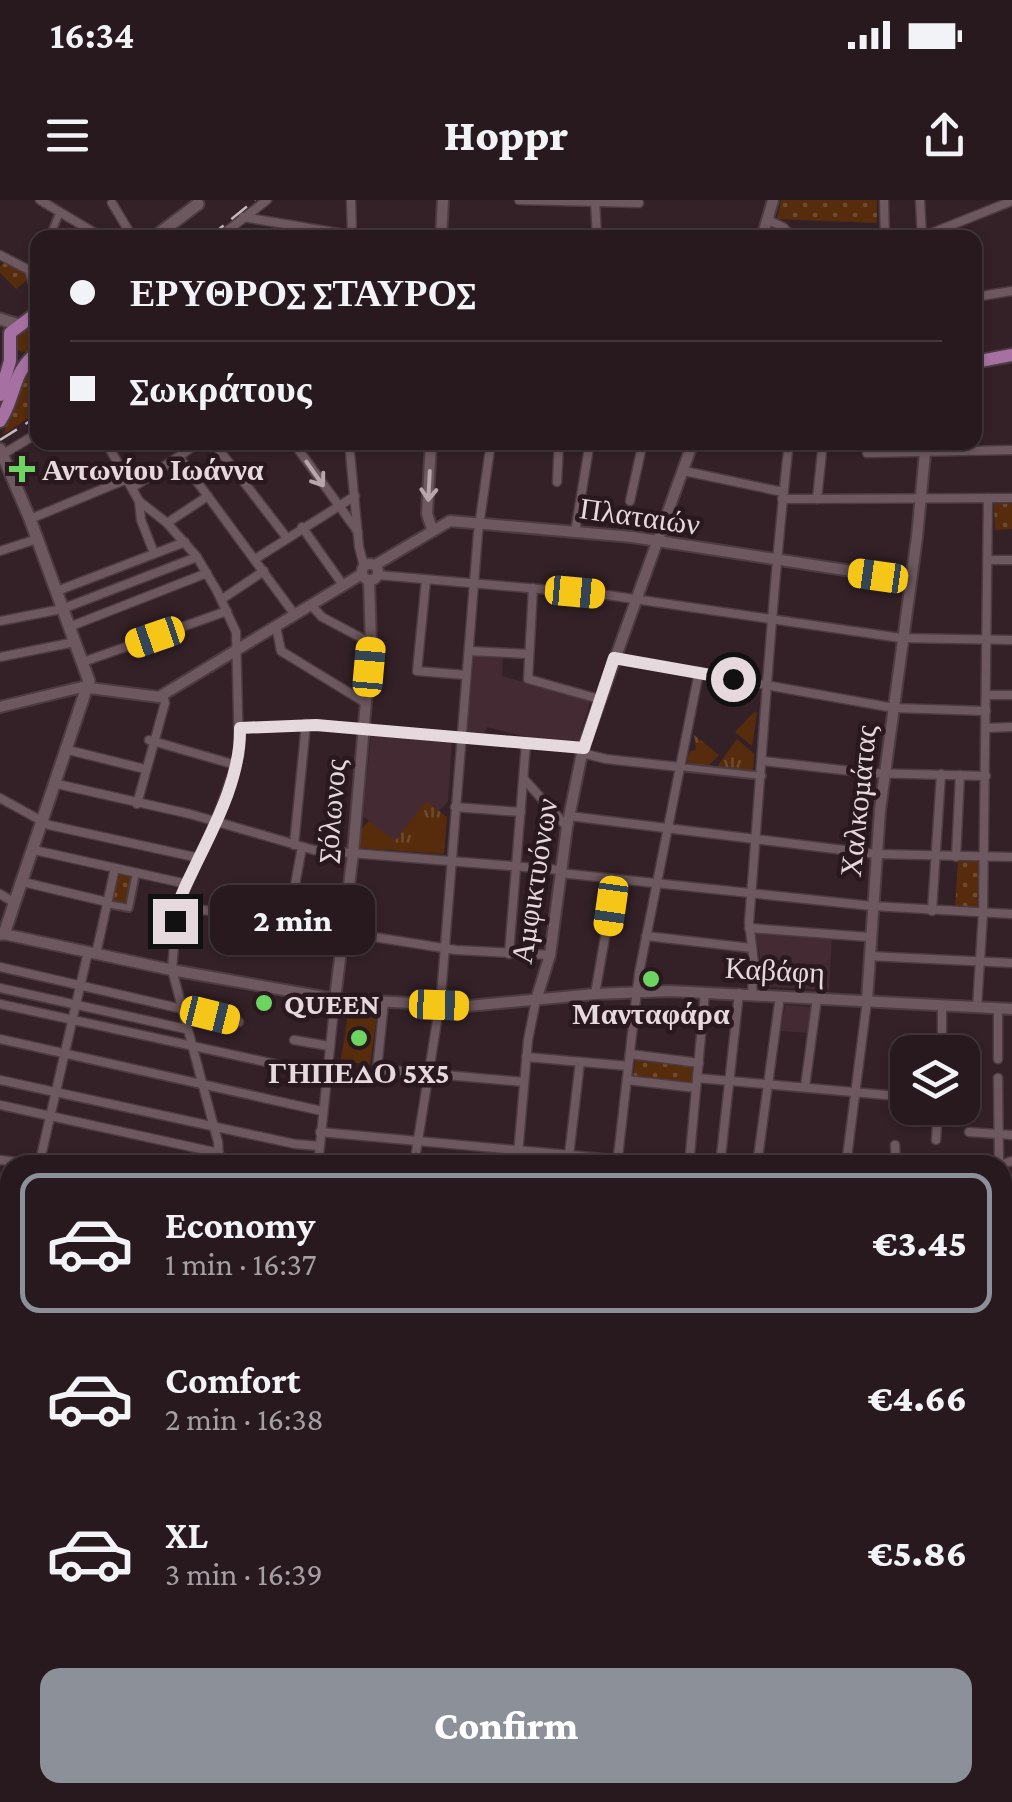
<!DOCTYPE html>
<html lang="en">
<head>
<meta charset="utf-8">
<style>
  :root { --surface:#27191e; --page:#2f2227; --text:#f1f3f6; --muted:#a4a0a4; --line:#43383c; --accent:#8c9099 }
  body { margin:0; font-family:"Crimson Pro",serif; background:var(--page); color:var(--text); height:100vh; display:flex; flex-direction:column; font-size:38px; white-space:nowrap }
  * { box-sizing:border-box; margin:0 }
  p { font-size:32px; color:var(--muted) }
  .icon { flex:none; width:55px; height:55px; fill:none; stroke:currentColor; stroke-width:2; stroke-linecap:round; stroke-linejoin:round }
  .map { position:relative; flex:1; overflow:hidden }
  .panel { position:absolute; left:0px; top:955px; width:1012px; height:648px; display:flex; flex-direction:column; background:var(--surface); border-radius:30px 30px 0 0; box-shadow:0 2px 8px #0004,0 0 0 2px var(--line) }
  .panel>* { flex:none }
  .top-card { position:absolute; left:30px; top:30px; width:952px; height:220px; border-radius:20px; box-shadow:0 2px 8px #0004,0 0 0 2px var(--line); display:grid; align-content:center; height:220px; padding:0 40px; background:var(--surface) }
  .buttons { position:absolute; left:890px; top:835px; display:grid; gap:20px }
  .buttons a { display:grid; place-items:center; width:90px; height:90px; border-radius:20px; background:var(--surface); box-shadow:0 2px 8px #0004,0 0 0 2px var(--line); font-size:50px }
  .end { position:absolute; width:45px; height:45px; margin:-22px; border:12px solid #e6d9dd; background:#111; box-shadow:0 0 0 5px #111 }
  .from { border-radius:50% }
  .bubble { position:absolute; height:70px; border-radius:20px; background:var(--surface); box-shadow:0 2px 8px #0004,0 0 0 2px var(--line); font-size:32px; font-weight:800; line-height:70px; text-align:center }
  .car { position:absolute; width:30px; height:60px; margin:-30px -15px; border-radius:12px; box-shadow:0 0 8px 2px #0007; background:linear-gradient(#f5c518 24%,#345 0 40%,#f5c518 0 76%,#345 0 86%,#f5c518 0) }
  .top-card b { display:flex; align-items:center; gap:35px; height:95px; font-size:38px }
  .top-card b+b { border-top:2px solid var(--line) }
  .top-card i { width:25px; height:25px; background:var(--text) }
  ul { padding:18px 0 0; list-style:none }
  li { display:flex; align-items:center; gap:30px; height:140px; margin:0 20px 15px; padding:0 20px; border:5px solid transparent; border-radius:20px }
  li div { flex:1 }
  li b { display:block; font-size:38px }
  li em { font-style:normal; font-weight:800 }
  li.current { border-color:var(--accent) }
  li>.icon { width:90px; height:90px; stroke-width:1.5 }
  .action { display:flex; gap:20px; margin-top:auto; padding:20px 40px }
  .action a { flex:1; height:115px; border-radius:20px; background:var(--accent); color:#fff; font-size:40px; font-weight:800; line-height:115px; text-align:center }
  .status { display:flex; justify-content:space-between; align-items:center; height:70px; padding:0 50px; background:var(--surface); direction:ltr }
  .status svg { height:28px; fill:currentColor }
  header { display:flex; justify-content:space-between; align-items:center; height:130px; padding:0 40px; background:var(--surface); font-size:45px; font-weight:800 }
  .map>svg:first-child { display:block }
  .built { fill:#432a33 }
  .grass { fill:url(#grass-tufts) }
  .park { fill:url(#park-dots) }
  .garden { fill:#562c0c }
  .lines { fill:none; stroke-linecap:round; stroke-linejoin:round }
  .pedestrian-casing { stroke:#4c3c42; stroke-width:10 }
  .minor-casing { stroke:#4c3c42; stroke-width:11 }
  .tertiary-casing { stroke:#4c3c42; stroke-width:14 }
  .secondary-casing { stroke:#4c3c42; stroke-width:15 }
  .primary-casing { stroke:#4c3c42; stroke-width:16 }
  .pedestrian { stroke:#6e5860; stroke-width:6 }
  .minor { stroke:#6e5860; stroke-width:8 }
  .tertiary { stroke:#6e5860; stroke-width:10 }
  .secondary { stroke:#6e5860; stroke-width:11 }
  .primary { stroke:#a671a2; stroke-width:12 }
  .rail { stroke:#c5b7bb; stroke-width:2.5; stroke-dasharray:20 10; stroke-linecap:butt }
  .oneway { stroke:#b6a5ab }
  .route { stroke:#e6d9dd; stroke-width:12 }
  .poi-dot { fill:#6dd361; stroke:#2a181f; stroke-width:4 }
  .labels { text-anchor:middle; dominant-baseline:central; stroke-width:9; stroke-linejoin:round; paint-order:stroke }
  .poi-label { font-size:30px; font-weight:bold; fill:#e6d9dd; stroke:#2a181f; text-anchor:start }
  .street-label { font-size:30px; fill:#e6d9dd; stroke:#2a181f }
</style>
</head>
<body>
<div class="status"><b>16:34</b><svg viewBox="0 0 49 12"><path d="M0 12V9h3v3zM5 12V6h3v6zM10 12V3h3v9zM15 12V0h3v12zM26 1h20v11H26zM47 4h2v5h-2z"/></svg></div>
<header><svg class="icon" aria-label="menu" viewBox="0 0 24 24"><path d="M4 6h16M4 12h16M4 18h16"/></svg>Hoppr<svg class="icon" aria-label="share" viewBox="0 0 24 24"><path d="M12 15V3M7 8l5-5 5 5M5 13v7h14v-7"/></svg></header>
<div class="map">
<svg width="1012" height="1602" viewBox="0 0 1012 1602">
  <defs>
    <pattern id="grass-tufts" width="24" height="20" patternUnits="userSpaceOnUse" patternTransform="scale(2.5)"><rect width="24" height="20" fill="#562c0c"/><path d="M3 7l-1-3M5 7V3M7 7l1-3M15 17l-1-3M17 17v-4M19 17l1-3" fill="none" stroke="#6e4a2f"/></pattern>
    <pattern id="park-dots" width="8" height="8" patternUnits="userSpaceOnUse" patternTransform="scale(2.5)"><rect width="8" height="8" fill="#562c0c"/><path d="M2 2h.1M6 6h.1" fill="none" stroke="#6e4a2f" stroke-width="1.8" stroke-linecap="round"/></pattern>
  </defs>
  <rect width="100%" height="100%" fill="#342128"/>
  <g class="built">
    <polygon points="474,455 503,457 502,476 590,501 578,542 530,538 487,527 484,533 467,532"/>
    <polygon points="371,535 452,542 448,601 439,611 426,602 395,642 363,616"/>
    <polygon points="755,732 832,737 829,790 758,786 760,756"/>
    <polygon points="785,805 812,807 808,833 781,831"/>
    <polygon points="10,1271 10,1425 0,1423 0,1331"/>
  </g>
  <g class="grass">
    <circle cx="25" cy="141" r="11"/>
    <polygon points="754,512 757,513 752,546 735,532"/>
    <polygon points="694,535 719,555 706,568 688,566 687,558 691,551 696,550"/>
    <polygon points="737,539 754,554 753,571 716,568"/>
    <polygon points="426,601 447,617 444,654 360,648 361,629 369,621 395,641"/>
  </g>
  <g class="park">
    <polygon points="781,0 877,0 877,23 777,19"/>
    <polygon points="8,60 28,74 26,81 16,89 0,73 0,66"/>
    <polygon points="37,160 37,212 3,235 27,170"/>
    <polygon points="994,304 1012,304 1012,329 995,330"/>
    <polygon points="958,661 979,662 977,710 955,709"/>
    <polygon points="117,673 132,676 126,705 111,702"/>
    <polygon points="636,857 696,864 694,885 633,878"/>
  </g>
  <polygon class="garden" points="348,813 377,817 370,865 341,860"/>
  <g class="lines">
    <defs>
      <g id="pedestrian">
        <polyline points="49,38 60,12"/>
        <polyline points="680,567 762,576"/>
        <polyline points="107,704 129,708 136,673"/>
      </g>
      <g id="minor">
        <polyline points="40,0 103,38"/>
        <polyline points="351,0 352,35"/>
        <polyline points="519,0 639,3"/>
        <polyline points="595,0 597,38"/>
        <polyline points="884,0 885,38"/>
        <polyline points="920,0 922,38"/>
        <polyline points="112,3 133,38"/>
        <polyline points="243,17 368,38"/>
        <polyline points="768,20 783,27 793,38"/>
        <polyline points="218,38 267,0"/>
        <polyline points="919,38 1012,1"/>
        <polyline points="0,55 29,70 33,83 38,85"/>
        <polyline points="975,97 1012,91"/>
        <polyline points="106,242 139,301 167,323 197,357 217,391 236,432 239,556 216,620 177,708 172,770 218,942 219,965"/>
        <polyline points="213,242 287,338"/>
        <polyline points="293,242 358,332"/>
        <polyline points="349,242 359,347 364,366"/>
        <polyline points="867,253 1012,250"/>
        <polyline points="0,256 38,233"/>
        <polyline points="179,257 295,415"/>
        <polyline points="684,271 783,292"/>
        <polyline points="557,282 559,242"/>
        <polyline points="132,288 200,242"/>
        <polyline points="782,299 1012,298"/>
        <polyline points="817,299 823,242"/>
        <polyline points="139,301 141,320 154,353"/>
        <polyline points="630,301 643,242"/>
        <polyline points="30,319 127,279"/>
        <polyline points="167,323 208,296"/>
        <polyline points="302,327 343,385"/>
        <polyline points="575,332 590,242"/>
        <polyline points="0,351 37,339"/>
        <polyline points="255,359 355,296"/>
        <polyline points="988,360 1012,360"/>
        <polyline points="378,375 607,395 901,438 1012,440"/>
        <polyline points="426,380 417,471 466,475"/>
        <polyline points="533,388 528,479 599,499"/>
        <polyline points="57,391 185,342"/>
        <polyline points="222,399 264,371"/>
        <polyline points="311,405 322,417 371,443"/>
        <polyline points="0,421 62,409 197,357"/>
        <polyline points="276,426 281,451 366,503"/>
        <polyline points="69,427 207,373"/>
        <polyline points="469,451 529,454"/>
        <polyline points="0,457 75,442"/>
        <polyline points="614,458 894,508 986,511"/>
        <polyline points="83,462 227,411"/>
        <polyline points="987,495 1012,495"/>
        <polyline points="240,528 316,525 583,548"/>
        <polyline points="986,528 1012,527"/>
        <polyline points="149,540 236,565"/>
        <polyline points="68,550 141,568"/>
        <polyline points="582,553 606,559 680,567"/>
        <polyline points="763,561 869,573 986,576"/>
        <polyline points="524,579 567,627"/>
        <polyline points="57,584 190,614 314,650 561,670"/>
        <polyline points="0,598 49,625 199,658"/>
        <polyline points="137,604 165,503 163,495"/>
        <polyline points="455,607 521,612"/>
        <polyline points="569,616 876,654 1012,657"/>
        <polyline points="294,645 306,524"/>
        <polyline points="34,650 187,684"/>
        <polyline points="956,657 960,575"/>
        <polyline points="560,673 872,706 1012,714"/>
        <polyline points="23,682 107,702"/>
        <polyline points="0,694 15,703"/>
        <polyline points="178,706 456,750 550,755"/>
        <polyline points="932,711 941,574"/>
        <polyline points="288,723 302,647"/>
        <polyline points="749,728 869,737"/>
        <polyline points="646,736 751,748"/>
        <polyline points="96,754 115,668"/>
        <polyline points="509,754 526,543"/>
        <polyline points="869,756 1012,763"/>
        <polyline points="0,767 239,822"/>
        <polyline points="0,788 186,829"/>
        <polyline points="595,794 615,680"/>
        <path d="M752 794 754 763 749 722C762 562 771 402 789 242"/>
        <polyline points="384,802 377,869 524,882"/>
        <polyline points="0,804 326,875"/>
        <polyline points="977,807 983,713 988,298"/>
        <polyline points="0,839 322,911"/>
        <polyline points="294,840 329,846"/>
        <polyline points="942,852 942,805"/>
        <polyline points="630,854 699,863"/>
        <polyline points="526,857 628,866"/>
        <polyline points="998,859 998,808"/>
        <polyline points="697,878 908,897"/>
        <polyline points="998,878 999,965"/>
        <polyline points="0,880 295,944 319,946"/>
        <polyline points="627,880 696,888"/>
        <polyline points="805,887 817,798"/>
        <polyline points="0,905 219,953"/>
        <polyline points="320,932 677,965"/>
        <polyline points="969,932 1012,935"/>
        <polyline points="936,940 938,908"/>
        <polyline points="895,945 896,965"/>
        <polyline points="569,955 580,862"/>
        <polyline points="0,960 43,965"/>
        <polyline points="39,965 88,752"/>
        <polyline points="318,965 335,799"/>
        <polyline points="414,965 441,796 478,333 491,242"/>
        <polyline points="517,965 528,840 536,800"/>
        <polyline points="617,965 639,773 699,472"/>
        <polyline points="689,965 705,792"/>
        <polyline points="720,965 739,793"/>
        <polyline points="757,965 780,796"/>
        <polyline points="846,965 867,801"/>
        <polyline points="1000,965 1012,961"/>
        <polyline points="0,982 10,983"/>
        <polyline points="1002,1046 1011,1051 1010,1059"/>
        <polyline points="1005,1047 1009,1031"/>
        <polyline points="0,1065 10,1066"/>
        <polyline points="1002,1093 1012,1095"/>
        <polyline points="1009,1137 1012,1138"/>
        <polyline points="0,1183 10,1185"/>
        <polyline points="1002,1210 1012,1273"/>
        <polyline points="1002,1297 1012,1300"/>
        <polyline points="1002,1360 1012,1418"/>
        <polyline points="1002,1522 1012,1528"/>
        <polyline points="472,1592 473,1602"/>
        <polyline points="858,1602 861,1592"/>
        <polyline points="1002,1602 1007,1581"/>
      </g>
      <g id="tertiary">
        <polyline points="441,38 443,0"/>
        <polyline points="762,38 773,0"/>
        <polyline points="431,242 427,314 432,329"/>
        <circle cx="370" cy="372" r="8"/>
        <polyline points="375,365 450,321 632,337 910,380"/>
        <polyline points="0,507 82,487 159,497 362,374"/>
        <polyline points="4,734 172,770 335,799 468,806 595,794 670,791 1012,809"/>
        <polyline points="335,799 353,653 371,443 369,380"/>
        <polyline points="536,800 550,755 567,627 583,548 693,242"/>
        <polyline points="867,800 880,610 917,337 926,242"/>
      </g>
      <g id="secondary">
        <polyline points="153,38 198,4"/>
        <polyline points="0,119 19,125"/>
        <polyline points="0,249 30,319 89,481 4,734 0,734"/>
      </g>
      <g id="primary">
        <polyline points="975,162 1012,155"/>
        <polyline points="0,195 10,161 10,133 38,112"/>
        <path d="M0 221C17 195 11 172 38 152"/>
      </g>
    </defs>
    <use href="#pedestrian" class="pedestrian-casing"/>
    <use href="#minor" class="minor-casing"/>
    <use href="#tertiary" class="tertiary-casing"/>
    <use href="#secondary" class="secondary-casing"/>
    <use href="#primary" class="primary-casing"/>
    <use href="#pedestrian" class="pedestrian"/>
    <use href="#minor" class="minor"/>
    <use href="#tertiary" class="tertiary"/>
    <use href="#secondary" class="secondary"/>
    <use href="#primary" class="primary"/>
    <g class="rail">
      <polyline points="208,38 255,0"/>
      <polyline points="0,240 38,216"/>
    </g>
  </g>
  <defs><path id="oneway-shaft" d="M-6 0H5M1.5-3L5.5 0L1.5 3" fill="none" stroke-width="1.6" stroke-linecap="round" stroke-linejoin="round" transform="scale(2.5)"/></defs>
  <g class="oneway">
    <use href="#oneway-shaft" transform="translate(315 274) rotate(55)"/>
    <use href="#oneway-shaft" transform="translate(429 286) rotate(93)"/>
  </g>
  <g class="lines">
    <path class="route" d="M175 721C177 700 188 681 197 662 217 621 241 575 240 528L316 525 584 548 614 458 733 479"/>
  </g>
  <g class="poi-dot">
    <path d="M17 254h10v10h10v10h-10v10h-10v-10h-10v-10h10z"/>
    <circle cx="651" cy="779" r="10"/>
    <circle cx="264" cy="803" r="10"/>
    <circle cx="359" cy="838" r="10"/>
  </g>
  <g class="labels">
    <g class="poi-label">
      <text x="42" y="269">Αντωνίου Ιωάννα</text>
      <text x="284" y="803">QUEEN</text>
      <text x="651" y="813" text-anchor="middle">Μανταφάρα</text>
      <text x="359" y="872" text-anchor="middle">ΓΗΠΕΔΟ 5X5</text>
    </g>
    <g class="street-label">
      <text transform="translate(640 316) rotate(8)">Πλαταιών</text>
      <text transform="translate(858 601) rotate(-84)">Χαλκομάτας</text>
      <text transform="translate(331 611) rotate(-85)">Σόλωνος</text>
      <text transform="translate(534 681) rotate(-81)">Αμφικτυόνων</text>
      <text transform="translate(775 770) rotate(3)">Καβάφη</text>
    </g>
  </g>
</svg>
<div class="buttons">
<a><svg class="icon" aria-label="layers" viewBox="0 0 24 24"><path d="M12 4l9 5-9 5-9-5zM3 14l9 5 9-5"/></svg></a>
</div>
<i class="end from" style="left:733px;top:479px"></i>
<i class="end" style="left:175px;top:721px"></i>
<div class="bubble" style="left:210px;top:685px;width:165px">2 min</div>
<i class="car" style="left:878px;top:376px;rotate:278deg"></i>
<i class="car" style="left:575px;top:392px;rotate:95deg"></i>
<i class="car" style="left:155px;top:437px;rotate:251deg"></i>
<i class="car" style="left:369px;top:467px;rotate:5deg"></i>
<i class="car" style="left:611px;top:706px;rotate:188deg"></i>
<i class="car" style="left:439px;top:805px;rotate:92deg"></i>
<i class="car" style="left:210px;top:815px;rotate:104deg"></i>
<div class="top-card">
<b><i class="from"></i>ΕΡΥΘΡΟΣ ΣΤΑΥΡΟΣ</b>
<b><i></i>Σωκράτους</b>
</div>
<section class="panel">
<ul>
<li class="current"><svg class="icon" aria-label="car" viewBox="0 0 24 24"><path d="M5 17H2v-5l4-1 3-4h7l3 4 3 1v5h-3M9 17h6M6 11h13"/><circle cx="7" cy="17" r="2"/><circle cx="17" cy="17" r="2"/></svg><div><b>Economy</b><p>1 min · 16:37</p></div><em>€3.45</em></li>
<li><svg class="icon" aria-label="car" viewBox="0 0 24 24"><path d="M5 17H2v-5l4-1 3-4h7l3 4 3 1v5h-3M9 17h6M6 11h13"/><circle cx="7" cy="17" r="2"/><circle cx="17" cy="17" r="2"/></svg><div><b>Comfort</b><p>2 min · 16:38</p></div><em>€4.66</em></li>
<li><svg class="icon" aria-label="car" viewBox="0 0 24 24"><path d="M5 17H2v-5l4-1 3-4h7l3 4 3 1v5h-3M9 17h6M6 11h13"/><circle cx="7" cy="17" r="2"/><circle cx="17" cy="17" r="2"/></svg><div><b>XL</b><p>3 min · 16:39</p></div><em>€5.86</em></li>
</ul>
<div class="action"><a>Confirm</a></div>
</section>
</div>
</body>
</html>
